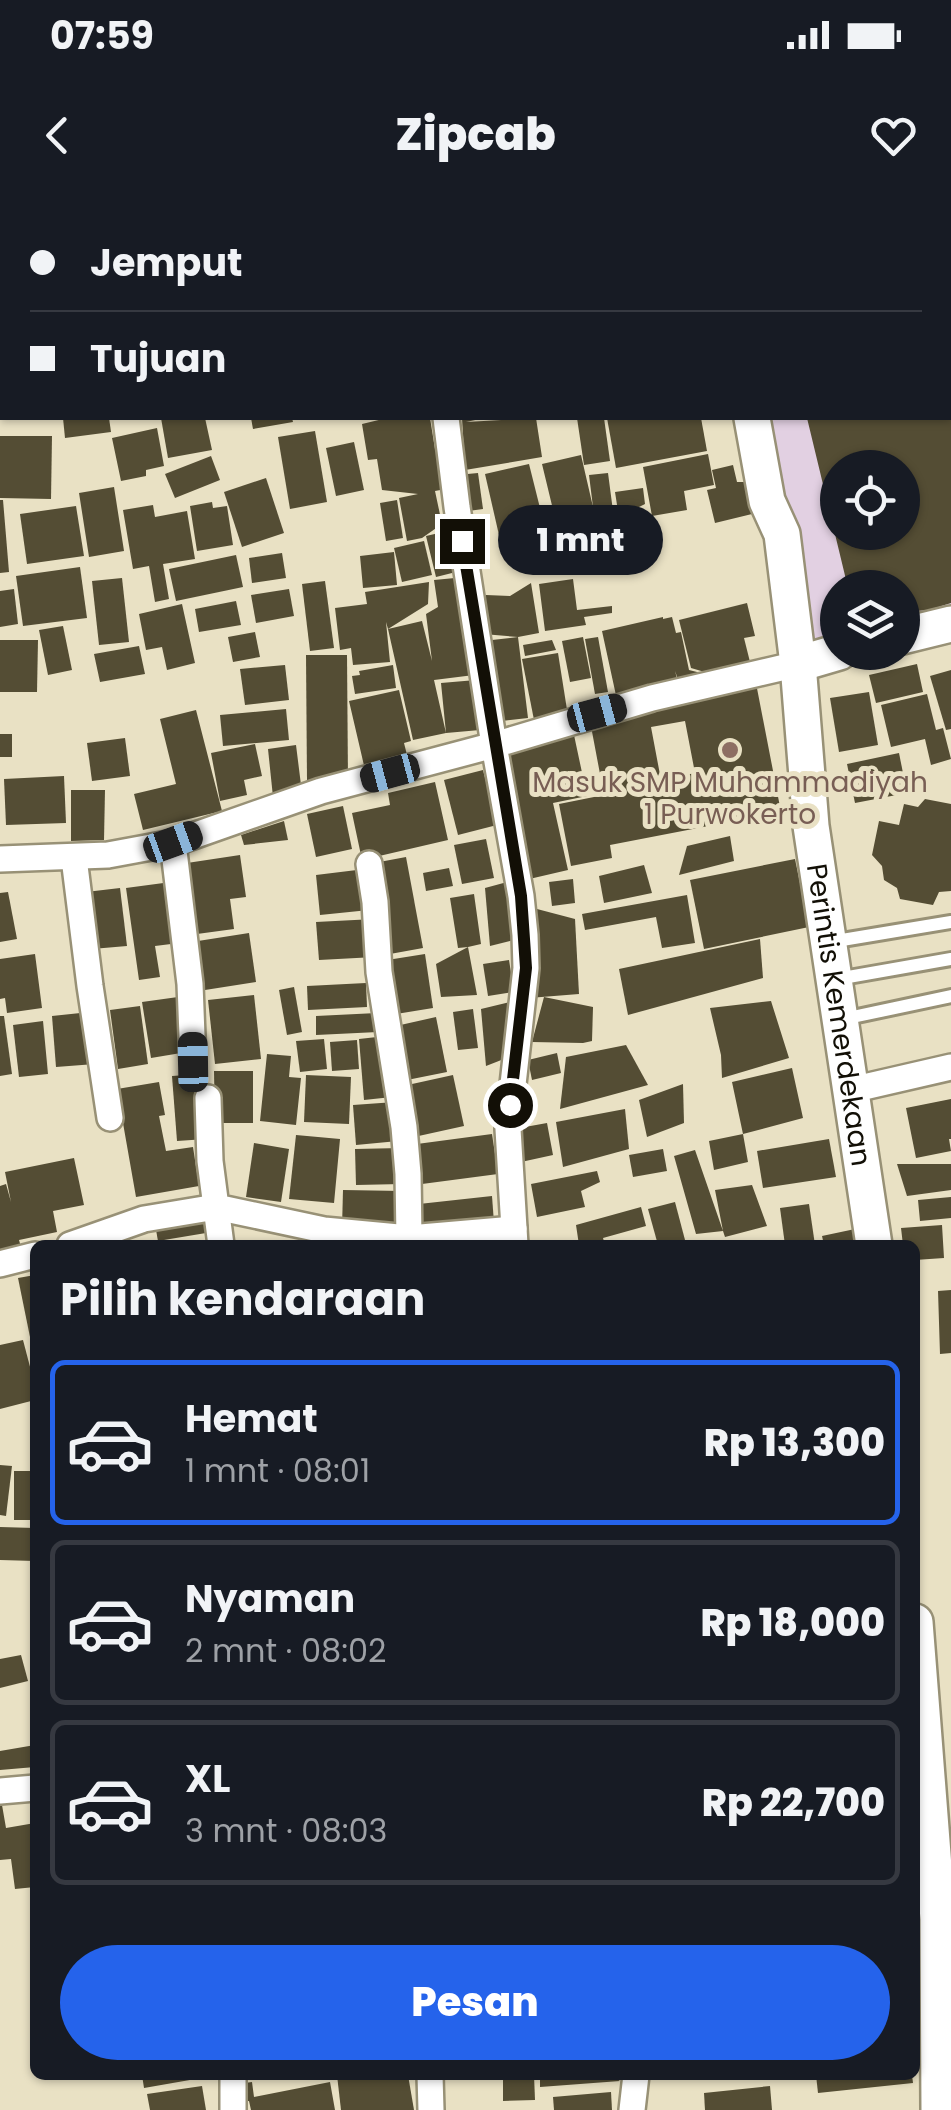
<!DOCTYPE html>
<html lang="id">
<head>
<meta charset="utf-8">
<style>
  :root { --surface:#171b24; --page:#242831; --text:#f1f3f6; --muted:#9ea1a6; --line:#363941; --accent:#2563eb }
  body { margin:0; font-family:Poppins,sans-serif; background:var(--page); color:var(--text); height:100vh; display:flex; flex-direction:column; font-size:38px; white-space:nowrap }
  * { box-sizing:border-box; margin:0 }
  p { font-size:32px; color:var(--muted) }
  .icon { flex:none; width:55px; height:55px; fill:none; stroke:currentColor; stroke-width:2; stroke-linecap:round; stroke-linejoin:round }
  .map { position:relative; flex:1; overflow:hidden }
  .drawer { position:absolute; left:30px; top:1040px; width:890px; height:840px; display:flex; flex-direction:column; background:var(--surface); border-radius:15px; box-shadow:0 2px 8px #0004 }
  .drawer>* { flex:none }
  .top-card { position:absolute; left:0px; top:0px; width:952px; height:220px; box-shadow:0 2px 8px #0004; display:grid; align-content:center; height:220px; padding:0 30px; background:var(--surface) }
  .buttons { position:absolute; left:820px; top:250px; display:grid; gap:20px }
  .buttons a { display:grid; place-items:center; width:100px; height:100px; border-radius:50%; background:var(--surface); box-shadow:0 2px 8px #0004; font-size:50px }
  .end { position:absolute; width:45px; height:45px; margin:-22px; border:12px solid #120f06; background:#fff; box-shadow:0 0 0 5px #fff }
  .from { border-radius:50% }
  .bubble { position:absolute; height:70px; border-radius:35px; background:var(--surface); box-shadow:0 2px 8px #0004; font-size:32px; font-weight:800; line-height:70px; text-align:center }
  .car { position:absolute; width:30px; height:60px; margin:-30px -15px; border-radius:12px; box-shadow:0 0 8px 2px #0007; background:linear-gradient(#222 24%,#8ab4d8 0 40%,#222 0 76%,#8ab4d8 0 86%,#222 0) }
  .top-card b { display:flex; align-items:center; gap:35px; height:95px; font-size:38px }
  .top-card b+b { border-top:2px solid var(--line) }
  .top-card i { width:25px; height:25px; background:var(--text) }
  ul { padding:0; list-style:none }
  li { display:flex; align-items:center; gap:30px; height:165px; margin:0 20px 15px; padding:0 10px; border:5px solid var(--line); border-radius:15px }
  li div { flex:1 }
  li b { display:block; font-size:38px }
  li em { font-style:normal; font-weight:800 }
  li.on { border-color:var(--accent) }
  li>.icon { width:90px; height:90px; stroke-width:1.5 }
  h2 { padding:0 30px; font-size:45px; line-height:120px }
  .action { display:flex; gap:20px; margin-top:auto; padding:20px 30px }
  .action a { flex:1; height:115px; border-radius:60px; background:var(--accent); color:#fff; font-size:40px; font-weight:800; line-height:115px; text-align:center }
  .status { display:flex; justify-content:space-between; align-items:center; height:70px; padding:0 50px; background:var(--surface); direction:ltr }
  .status svg { height:28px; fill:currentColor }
  header { display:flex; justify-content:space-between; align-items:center; height:130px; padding:0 30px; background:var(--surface); font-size:45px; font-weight:800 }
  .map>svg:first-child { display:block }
  .commercial { fill:#e2d0e2; fill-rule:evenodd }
  .building { fill:#544d34; fill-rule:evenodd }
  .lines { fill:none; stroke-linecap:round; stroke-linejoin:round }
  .lane-casing { stroke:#989176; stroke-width:18 }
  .street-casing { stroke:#989176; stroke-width:30 }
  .secondary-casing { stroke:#989176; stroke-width:40 }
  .lane { stroke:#fff; stroke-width:12 }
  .street { stroke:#fff; stroke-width:25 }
  .secondary { stroke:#fff; stroke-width:35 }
  .route { stroke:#120f06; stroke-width:12 }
  .education-dot { fill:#8d6e63; stroke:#e9e1c4; stroke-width:4 }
  .labels { text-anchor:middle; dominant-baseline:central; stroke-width:10; stroke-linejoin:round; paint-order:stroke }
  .education-label { font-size:28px; fill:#785e54; stroke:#e9e1c4 }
  .street-label { font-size:28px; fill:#120f06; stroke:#e9e1c4 }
</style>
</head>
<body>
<div class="status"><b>07:59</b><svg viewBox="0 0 49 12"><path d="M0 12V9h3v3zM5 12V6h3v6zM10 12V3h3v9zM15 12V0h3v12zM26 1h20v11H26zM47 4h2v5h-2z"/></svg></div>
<header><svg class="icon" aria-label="back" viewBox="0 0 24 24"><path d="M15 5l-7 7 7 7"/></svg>Zipcab<svg class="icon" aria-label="heart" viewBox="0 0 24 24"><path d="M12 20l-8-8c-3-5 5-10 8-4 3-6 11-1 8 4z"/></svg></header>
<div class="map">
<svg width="951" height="1910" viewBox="0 0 951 1910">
  <rect width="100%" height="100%" fill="#e9e1c4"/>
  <path class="commercial" d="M702 0H951V424L903 437 902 388H838V452L798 464 747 218H950V2H702ZM838 268H902V332H838Z"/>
  <g class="building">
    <polygon points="63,218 109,218 111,232 65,238"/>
    <polygon points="161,218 205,218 212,250 168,258"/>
    <polygon points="251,218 292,218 293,222 253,229"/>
    <polygon points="387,218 430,218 435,249 444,248 451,288 435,291 442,324 422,338 407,341 399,298 418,294 382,290 377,259 368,260 362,224"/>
    <polygon points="462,218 479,218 480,219 466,222 536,218 542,257 465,270"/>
    <polygon points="577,218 604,218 610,261 584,265"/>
    <polygon points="607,218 701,218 707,251 616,268"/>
    <path d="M807 218H951V403L929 410 902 412V388H848ZM838 268H902V332H838Z"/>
    <polygon points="157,228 164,266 146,270 146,276 121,281 112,238"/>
    <polygon points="315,231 327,302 290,309 278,237"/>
    <polygon points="0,236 52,236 51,299 0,298"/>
    <polygon points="354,242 364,290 336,296 326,248"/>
    <polygon points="708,254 714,285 684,291 687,310 652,316 643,267"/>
    <polygon points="581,255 593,307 589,275 608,273 613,311 556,322 542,264"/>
    <polygon points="211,256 220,280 175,298 165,274"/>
    <polygon points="529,264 544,324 499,335 485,274"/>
    <polygon points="733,265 737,282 745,282 752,314 715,323 707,290 716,288 712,270"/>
    <polygon points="478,273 483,309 461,312 457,275"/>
    <polygon points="266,278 284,333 242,347 224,292"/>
    <polygon points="114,287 124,351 89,357 79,293"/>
    <polygon points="643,288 645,304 635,309 638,321 620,324 615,292"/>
    <polygon points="0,300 3,300 9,372 0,373"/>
    <polygon points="397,300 403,338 386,341 380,303"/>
    <polygon points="212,302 213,308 227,306 233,345 197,351 190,306"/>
    <polygon points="153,305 155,317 187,311 195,359 163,364 169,399 155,402 149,366 133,369 123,310"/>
    <polygon points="76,306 84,356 27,364 20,314"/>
    <polygon points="607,314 608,319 614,318 617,331 599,334 595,316"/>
    <polygon points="439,333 444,353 455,350 460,371 436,377 426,336"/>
    <polygon points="424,341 432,375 402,382 394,348"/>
    <polygon points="394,352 397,385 363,388 360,356"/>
    <polygon points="282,353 286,378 252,383 249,358"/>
    <polygon points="236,355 243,387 176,401 169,369"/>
    <polygon points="80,367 87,418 23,426 16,376"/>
    <polygon points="122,378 129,442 99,445 92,381"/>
    <polygon points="455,378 464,393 474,475 434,480 446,533 441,483 476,480 480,530 446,533 413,540 388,429 422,421 432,461 426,414 438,407 434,380"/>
    <polygon points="573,379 577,410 612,406 612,413 584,417 586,425 545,431 539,384"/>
    <polygon points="325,381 334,448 310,451 302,384"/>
    <polygon points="429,382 428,404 388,429 386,422 390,462 353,465 351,448 340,450 335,408 367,404 365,392"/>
    <polygon points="531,383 539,433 518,437 528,518 502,521 492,440 518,437 483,434 486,395 510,396"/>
    <polygon points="14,389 18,424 0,427 0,391"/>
    <polygon points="289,389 294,416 256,423 251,395"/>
    <polygon points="236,401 241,425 199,432 195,409"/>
    <polygon points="747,403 755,436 744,438 751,466 715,475 691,468 679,420"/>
    <polygon points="182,404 195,463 167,470 162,447 146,450 139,414"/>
    <polygon points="663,417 663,419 672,417 676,433 681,432 689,470 709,475 679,482 675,471 679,486 617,500 602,431"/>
    <polygon points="63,426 72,470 48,475 39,430"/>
    <polygon points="255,432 260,457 233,462 228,437"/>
    <polygon points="583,437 591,478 570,482 562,441"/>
    <polygon points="598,437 608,492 595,494 585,439"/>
    <polygon points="0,440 38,440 37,492 0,492"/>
    <polygon points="552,440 556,450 525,456 523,445"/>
    <polygon points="139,446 145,474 100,482 94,454"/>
    <polygon points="558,453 568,516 535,525 522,459"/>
    <polygon points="306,455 347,455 348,580 307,580"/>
    <polygon points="917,464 923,492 876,503 869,475"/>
    <polygon points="285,465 289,500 245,505 240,469"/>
    <polygon points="393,465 396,488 355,494 352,476 360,475 359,471"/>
    <polygon points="951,470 951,529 946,530 930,476"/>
    <path d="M755 478 781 612 610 645 612 658 571 666 559 604 604 595 590 521ZM685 521 695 573 661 580 651 527Z"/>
    <polygon points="399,490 411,541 404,543 409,563 366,574 349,501"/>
    <polygon points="869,492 878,545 839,552 830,498"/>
    <polygon points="927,494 936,530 943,528 951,559 931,565 925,539 891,547 881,505"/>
    <polygon points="286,509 289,540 223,546 220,515"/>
    <polygon points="196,510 222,611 143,630 134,594 176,584 160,519"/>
    <rect x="0" y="534" width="12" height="23"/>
    <polygon points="574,535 587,596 553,603 568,670 525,680 497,552"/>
    <polygon points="125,538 130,576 92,581 87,543"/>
    <polygon points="255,544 262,576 244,580 247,595 220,601 211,553"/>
    <polygon points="296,545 302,593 273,597 268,549"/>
    <polygon points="899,553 907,593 855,603 847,564"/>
    <polygon points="483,570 497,625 458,635 444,580"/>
    <polygon points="64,576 66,623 6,625 4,579"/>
    <polygon points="435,582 448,640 362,660 352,613 390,605 388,593"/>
    <polygon points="71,590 105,590 104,640 71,641"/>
    <polygon points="925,599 951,604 951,691 939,692 933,705 900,699 897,688 884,680 882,666 872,655 879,621 899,625 904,604 918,607"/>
    <polygon points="343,606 352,649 316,657 307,614"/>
    <polygon points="284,621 288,640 244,645 241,635"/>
    <polygon points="730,636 734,661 679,675 687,646"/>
    <polygon points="486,639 494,678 462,684 454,645"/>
    <polygon points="240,655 246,697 230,699 234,729 197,734 187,663"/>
    <polygon points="406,657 423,748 390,754 374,663"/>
    <polygon points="795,659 809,727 704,749 690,680"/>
    <polygon points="644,665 652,693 604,703 599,676"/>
    <polygon points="449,668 453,686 426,691 423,673"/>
    <polygon points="365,669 369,710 320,715 316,675"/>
    <polygon points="573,679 575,703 552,706 549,682"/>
    <polygon points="511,681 518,739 490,746 485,688"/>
    <polygon points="171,682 179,743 155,746 160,777 139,780 126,688"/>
    <polygon points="120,688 127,746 92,749 86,692"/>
    <polygon points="8,692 17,739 0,742 0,693"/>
    <polygon points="474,694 481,744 468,747 477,795 441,797 436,764 468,747 458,748 450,698"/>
    <polygon points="687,695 695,743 662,748 656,717 585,730 582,714"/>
    <polygon points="537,709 575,719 579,794 529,798"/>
    <polygon points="374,719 375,757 319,760 316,722"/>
    <polygon points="249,733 256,782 205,790 198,741"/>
    <polygon points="760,739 763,778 628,815 619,769"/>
    <polygon points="35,754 42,808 7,813 5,798 0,799 0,759"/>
    <polygon points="425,754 433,808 390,815 381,761"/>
    <polygon points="509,760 514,792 488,796 483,764"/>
    <polygon points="366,783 367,807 308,810 307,786"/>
    <polygon points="294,787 302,832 287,835 279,790"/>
    <polygon points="254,795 261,859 215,864 208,800"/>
    <polygon points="178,797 187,852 151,858 142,802"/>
    <polygon points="544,797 593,807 592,841 583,843 532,842"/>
    <polygon points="771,801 789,858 722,878 721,855 710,808"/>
    <polygon points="510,802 509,857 486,866 481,809"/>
    <polygon points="140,806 148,864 118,869 110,810"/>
    <polygon points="473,809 478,848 458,850 453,812"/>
    <polygon points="90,812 95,864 56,867 52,816"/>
    <polygon points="377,813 378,832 316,835 316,816"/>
    <polygon points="0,816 4,816 12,874 0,876"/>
    <polygon points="436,817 447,872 407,880 396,826"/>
    <polygon points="43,821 48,874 19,877 13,825"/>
    <polygon points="386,836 392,897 364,900 359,839"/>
    <polygon points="324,839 327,869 300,872 296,841"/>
    <polygon points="357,840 359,869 332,871 330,842"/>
    <polygon points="626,845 648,885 560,909 566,857"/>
    <polygon points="557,853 561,873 532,880 528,860"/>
    <polygon points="267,854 291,856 289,877 301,878 296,925 260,921"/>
    <polygon points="792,868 803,918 743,934 748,962 714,970 709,941 743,934 732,882"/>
    <polygon points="214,871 253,871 253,923 215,923"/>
    <polygon points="201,874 206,939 177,941 172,876"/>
    <polygon points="306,875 351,877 349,924 304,922"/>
    <polygon points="453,875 464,926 414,937 403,886"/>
    <polygon points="159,882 165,915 159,916 166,951 193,947 199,986 136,997 117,889"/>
    <polygon points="683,884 684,923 647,937 639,900"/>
    <polygon points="951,899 951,939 949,939 951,951 916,958 906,908"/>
    <polygon points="395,902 398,941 356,945 353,905"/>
    <polygon points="625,909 629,949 563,967 556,922"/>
    <polygon points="547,923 553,955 521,962 514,929"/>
    <polygon points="492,934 498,974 422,984 417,944"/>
    <polygon points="296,935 340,939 334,1003 289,999"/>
    <polygon points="829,939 836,977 763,988 757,951"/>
    <polygon points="254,943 289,949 281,1002 246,997"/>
    <polygon points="401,948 402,984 356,985 355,949"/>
    <polygon points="663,949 667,971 633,977 629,955"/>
    <polygon points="695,950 723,1031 715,990 752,985 767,1026 725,1037 723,1031 696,1034 674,956"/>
    <polygon points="74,958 84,1005 53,1011 57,1032 19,1040 21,1047 0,1052 0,986 6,984 11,1002 5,972"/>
    <polygon points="897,964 951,964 951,990 907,996"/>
    <polygon points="597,971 600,982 581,991 585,1007 537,1017 531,984"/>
    <polygon points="343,990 402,991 401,1029 342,1028"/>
    <polygon points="492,996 494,1023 422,1031 419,1004"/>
    <polygon points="951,997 951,1018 920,1021 918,1000"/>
    <polygon points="675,1002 685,1040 658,1045 648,1009"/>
    <polygon points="809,1004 815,1045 785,1045 780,1008"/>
    <polygon points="641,1007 646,1026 603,1038 605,1045 579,1045 576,1025"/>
    <polygon points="202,1012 206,1033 158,1041 154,1019"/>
    <polygon points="942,1025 944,1058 915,1060 915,1045 903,1045 901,1028"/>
    <polygon points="855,1029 856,1045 824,1045 822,1036"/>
    <polygon points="35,1075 35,1142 31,1142 18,1078"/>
    <polygon points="951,1090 951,1153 940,1154 938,1091"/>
    <polygon points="23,1140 35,1186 35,1200 0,1209 0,1145"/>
    <polygon points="0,1265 12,1266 6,1316 0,1315"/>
    <rect x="14" y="1271" width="21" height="49"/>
    <polygon points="0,1327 35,1328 35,1361 0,1360"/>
    <polygon points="21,1455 28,1481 0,1488 0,1459"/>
    <polygon points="35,1545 35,1567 0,1570 0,1551"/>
    <polygon points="0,1605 2,1605 6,1628 35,1623 35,1687 15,1689 11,1659 0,1660"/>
    <polygon points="915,1681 918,1681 922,1737 915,1737"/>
    <polygon points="142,1875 207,1875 207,1877 144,1888"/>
    <polygon points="337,1875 408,1875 414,1910 341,1910"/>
    <polygon points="503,1875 534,1875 535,1900 503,1901"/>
    <polygon points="540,1875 611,1875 620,1881 540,1887"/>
    <polygon points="816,1875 912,1875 913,1883 818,1893"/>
    <polygon points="252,1882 254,1897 330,1882 335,1910 251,1910 249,1901 239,1902 237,1884"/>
    <polygon points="202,1886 206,1910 150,1910 147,1894"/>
    <polygon points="770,1886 772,1910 705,1910 704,1893"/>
    <polygon points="611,1892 612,1910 554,1910 553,1897"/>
  </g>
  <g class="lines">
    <defs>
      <g id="lane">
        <polyline points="830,742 951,722"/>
        <polyline points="837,779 951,759"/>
        <polyline points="843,819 951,796"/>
      </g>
      <g id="street">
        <polyline points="424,0 424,2"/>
        <polyline points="446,218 457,307 494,545 521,696 525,735 526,768 508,929 515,1045"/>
        <polyline points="173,643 190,784 193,862"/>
        <polyline points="74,658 90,786 110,918"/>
        <polyline points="0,659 108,655 173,643 321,591 494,545 652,498 798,464"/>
        <polyline points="369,664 375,702 379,772 404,927 408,974 409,1038"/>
        <polyline points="851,890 951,867"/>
        <polyline points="208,898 210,961 216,1007 324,1030 409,1038 514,1029"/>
        <polyline points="70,1045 144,1019 216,1007 221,1045"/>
        <polyline points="0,1064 35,1055"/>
        <polyline points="0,1591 35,1588"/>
        <polyline points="233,1875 233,1910"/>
        <polyline points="430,1875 431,1910"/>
        <polyline points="632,1910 636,1875"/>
      </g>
      <g id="secondary">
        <polyline points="491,0 514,2"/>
        <polyline points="730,0 731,2"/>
        <polyline points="577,2 585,0"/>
        <path id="s1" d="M752 218 767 301 782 334 798 464 811 626 874 1045"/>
        <polyline points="902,436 951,424"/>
        <polyline points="798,464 839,452"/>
        <polyline points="915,1422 938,1719 939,1910"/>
      </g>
    </defs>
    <use href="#lane" class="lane-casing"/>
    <use href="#street" class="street-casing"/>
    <use href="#secondary" class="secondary-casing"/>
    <use href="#lane" class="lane"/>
    <use href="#street" class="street"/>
    <use href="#secondary" class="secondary"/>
  </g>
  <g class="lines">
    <polyline class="route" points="462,341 521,696 526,768 510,905"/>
  </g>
  <circle class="education-dot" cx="730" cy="550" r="10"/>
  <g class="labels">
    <g class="education-label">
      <text x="730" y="582">Masuk SMP Muhammadiyah<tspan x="730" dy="32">1 Purwokerto</tspan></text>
    </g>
    <g class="street-label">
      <text stroke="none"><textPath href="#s1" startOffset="605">Perintis Kemerdekaan</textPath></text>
    </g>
  </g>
</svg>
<div class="buttons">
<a><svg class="icon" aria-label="locate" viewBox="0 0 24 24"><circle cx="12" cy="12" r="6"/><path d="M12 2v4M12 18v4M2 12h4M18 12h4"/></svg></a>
<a><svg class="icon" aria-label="layers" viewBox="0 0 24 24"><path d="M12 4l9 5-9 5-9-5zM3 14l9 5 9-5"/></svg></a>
</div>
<i class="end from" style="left:510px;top:905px"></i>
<i class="end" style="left:462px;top:341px"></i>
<div class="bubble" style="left:498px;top:305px;width:165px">1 mnt</div>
<i class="car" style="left:597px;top:513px;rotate:75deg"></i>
<i class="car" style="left:390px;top:573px;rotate:255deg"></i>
<i class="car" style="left:173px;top:642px;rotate:70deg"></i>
<i class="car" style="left:193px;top:862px;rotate:359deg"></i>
<div class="top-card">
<b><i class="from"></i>Jemput</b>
<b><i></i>Tujuan</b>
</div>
<section class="drawer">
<h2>Pilih kendaraan</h2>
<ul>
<li class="on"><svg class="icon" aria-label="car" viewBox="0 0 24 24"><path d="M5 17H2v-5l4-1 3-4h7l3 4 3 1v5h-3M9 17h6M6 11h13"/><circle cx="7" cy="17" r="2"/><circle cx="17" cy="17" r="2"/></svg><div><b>Hemat</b><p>1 mnt · 08:01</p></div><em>Rp 13,300</em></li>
<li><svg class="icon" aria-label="car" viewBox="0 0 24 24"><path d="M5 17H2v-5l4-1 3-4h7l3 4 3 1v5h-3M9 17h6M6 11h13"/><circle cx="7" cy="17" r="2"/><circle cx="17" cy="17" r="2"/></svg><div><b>Nyaman</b><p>2 mnt · 08:02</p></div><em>Rp 18,000</em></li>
<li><svg class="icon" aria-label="car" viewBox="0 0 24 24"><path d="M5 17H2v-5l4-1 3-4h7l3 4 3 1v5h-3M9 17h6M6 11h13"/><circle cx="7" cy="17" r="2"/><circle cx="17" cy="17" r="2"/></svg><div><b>XL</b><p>3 mnt · 08:03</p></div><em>Rp 22,700</em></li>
</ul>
<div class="action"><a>Pesan</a></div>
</section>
</div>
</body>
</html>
